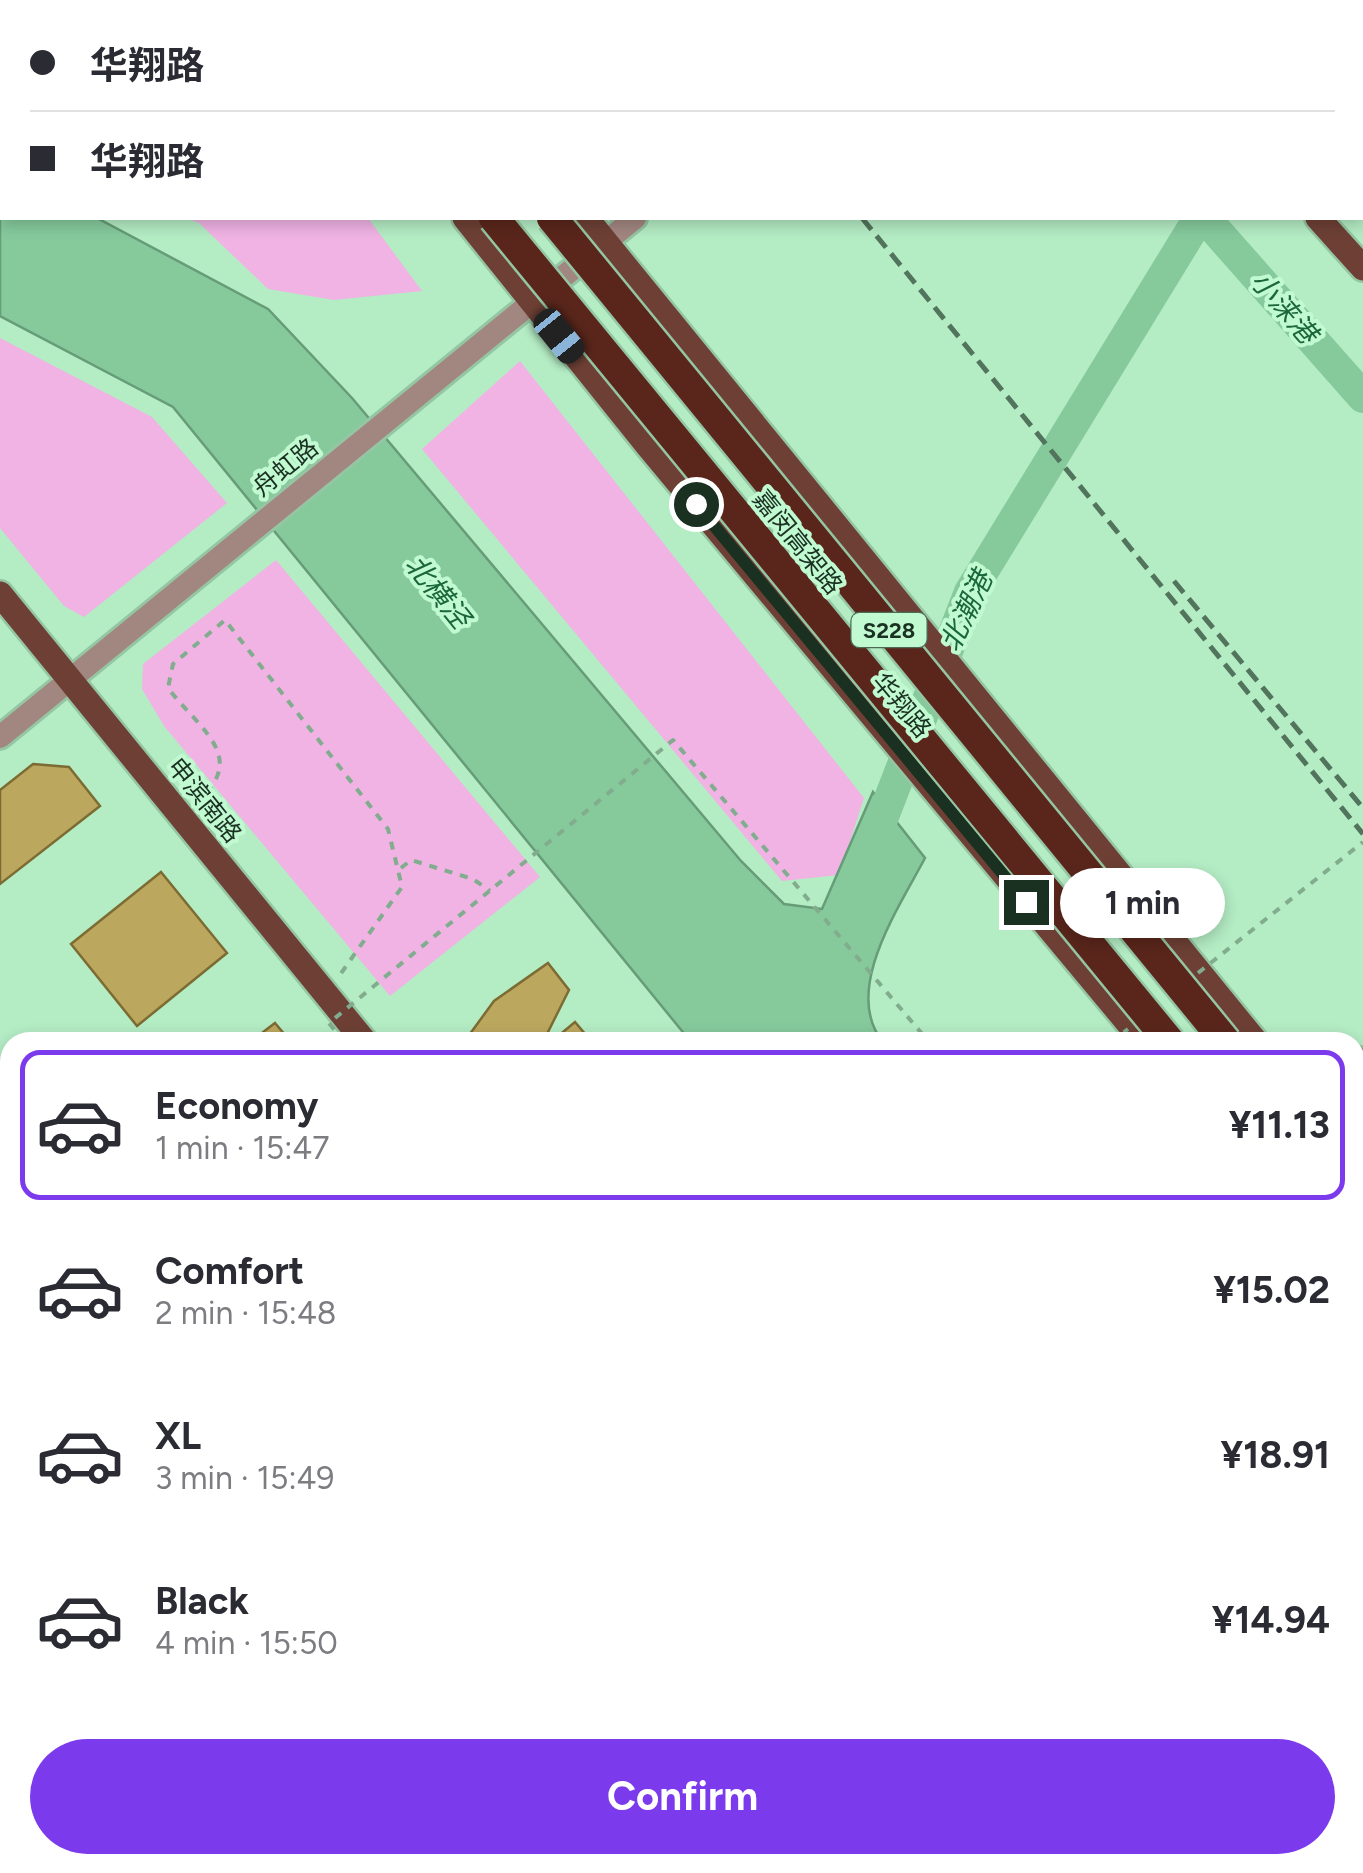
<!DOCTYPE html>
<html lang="en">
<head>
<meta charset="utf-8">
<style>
  :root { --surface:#fff; --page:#f7f7f7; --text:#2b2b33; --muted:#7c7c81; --line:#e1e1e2; --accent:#7c3aed }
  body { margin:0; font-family:Figtree,"Noto Sans SC",sans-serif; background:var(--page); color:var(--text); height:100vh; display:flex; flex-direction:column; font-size:38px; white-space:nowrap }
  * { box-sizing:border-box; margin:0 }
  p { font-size:32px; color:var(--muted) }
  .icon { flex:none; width:55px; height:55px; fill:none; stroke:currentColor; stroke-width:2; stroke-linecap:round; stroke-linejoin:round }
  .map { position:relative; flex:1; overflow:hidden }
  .sheet { position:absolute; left:0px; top:1032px; width:1365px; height:842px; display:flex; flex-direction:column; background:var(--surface); border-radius:30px 30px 0 0; box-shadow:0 5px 15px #0003 }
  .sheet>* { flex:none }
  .guide { position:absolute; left:0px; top:0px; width:1365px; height:220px; box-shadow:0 5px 15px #0003; display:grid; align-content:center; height:220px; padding:0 30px; background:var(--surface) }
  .end { position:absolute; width:45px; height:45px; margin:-22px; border:12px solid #1a3021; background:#fff; box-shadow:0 0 0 5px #fff }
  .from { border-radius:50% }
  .bubble { position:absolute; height:70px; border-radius:35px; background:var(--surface); box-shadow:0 5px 15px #0003; font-size:32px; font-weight:700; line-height:70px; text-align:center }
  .car { position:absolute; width:30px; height:60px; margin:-30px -15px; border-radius:12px; box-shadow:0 0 8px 2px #0007; background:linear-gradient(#222 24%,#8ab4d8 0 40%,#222 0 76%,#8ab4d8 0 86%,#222 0) }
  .guide b { display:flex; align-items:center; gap:35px; height:95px; font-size:38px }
  .guide b+b { border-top:2px solid var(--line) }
  .guide i { width:25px; height:25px; background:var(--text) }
  ul { padding:18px 0 0; list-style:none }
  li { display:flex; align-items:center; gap:30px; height:150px; margin:0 20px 15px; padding:0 10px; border:5px solid transparent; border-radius:20px }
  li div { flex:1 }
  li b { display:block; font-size:38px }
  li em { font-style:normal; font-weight:700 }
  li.active { border-color:var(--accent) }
  li>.icon { width:90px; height:90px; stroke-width:1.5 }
  .action { display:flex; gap:20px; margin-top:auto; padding:20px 30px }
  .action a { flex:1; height:115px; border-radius:60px; background:var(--accent); color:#fff; font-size:40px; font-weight:700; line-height:115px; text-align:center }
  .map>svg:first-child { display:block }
  .green { fill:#f0b3e4 }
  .water { fill:#86ca9c; stroke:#669c77; stroke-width:2.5 }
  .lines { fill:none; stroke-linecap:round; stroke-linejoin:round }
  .river { stroke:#86ca9c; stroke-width:32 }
  .building { fill:#bca75e; stroke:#7c6c33; stroke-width:2.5 }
  .minor-casing { stroke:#95c6a3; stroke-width:28 }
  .major-casing { stroke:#95c6a3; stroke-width:30 }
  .highway-casing { stroke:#95c6a3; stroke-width:35 }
  .path { stroke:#81ad8e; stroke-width:4; stroke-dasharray:8 8; stroke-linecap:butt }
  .minor { stroke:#a28680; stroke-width:22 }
  .major { stroke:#6e4035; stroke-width:25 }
  .highway { stroke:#5a261b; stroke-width:30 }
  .rail { stroke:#52745c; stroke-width:5; stroke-dasharray:15 8; stroke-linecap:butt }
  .highway-bridge-casing { stroke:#95c6a3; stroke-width:35; stroke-linecap:butt }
  .path-bridge { stroke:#81ad8e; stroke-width:4; stroke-dasharray:8 8; stroke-linecap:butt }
  .highway-bridge { stroke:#5a261b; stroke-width:30 }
  .route { stroke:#1a3021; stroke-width:12 }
  .labels { text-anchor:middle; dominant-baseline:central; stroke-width:8; stroke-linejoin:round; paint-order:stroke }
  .shield { fill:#c1f9d1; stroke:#4c6c56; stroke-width:2.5 }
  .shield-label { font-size:22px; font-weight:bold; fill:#1a3021 }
  .street-label { font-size:25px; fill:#1a3021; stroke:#c1f9d1 }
  .water-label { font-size:28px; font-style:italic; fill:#1b663b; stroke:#c1f9d1 }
</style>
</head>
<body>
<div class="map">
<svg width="1363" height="1873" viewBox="0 0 1363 1873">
  <rect width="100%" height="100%" fill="#b4ecc4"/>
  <g class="green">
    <polygon points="186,218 368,218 422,291 334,300 268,289 199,223"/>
    <polygon points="0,338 152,417 227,503 84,617 64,606 0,528"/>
    <polygon points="520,361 864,798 839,875 782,881 422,449"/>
    <polygon points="276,560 540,877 390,996 164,726 142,689 143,664"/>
    <polygon points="1355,1381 1363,1391 1363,1632 1355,1622"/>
    <polygon points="0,1574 10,1586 10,1720 3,1722"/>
    <polygon points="1077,1865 1205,1865 1194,1873 1082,1873"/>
  </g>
  <g class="water">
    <path d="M0 166 2 218H97L268 309 352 398 741 861 784 904 822 909 873 792 925 858C900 906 841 991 883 1042H691L173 407 0 316Z"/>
    <polygon points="1355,1621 1363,1631 1363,1873 1348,1873 1347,1865 1355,1865"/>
  </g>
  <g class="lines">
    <g class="river">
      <polyline points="1002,0 1004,2"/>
      <polyline points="1205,218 1363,397"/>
      <polyline points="870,850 970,592 1199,218"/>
    </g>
  </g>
  <g class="building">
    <polygon points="1295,0 1363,0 1363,118 1362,2"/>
    <polygon points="33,764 69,767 100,806 0,884 0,790"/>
    <polygon points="161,872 227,953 137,1026 71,944"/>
    <polygon points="548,963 569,990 543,1042 464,1042 494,1001"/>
    <polygon points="575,1022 592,1042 551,1042"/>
    <polygon points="275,1023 291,1042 250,1042"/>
    <polygon points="0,1225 10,1258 10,1379 0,1384"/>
    <polygon points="10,1743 10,1865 169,1865 159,1873 0,1873 0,1746"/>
    <polygon points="391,1865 498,1865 488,1873 381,1873"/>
    <polygon points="792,1865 923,1865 930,1873 782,1873"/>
  </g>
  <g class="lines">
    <defs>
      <g id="minor">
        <polyline points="1183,0 1185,2"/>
        <polyline points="1278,0 1280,2"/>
        <polyline points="1362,132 1363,132"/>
        <polyline points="1362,199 1363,200"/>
        <polyline points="0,737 635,218"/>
        <polyline points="1355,1058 1363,1060"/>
        <polyline points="0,1156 10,1191"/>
        <polyline points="0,1488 10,1480"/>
        <polyline points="0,1519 10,1532"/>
        <polyline points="1355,1808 1363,1802"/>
        <polyline points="282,1865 288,1873"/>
        <polyline points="1264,1873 1275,1865"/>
      </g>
      <g id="major">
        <polyline points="292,0 294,2"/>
        <polyline points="401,0 403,2"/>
        <polyline points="1124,0 1126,2"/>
        <polyline points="153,2 154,0"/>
        <polyline points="0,86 2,87"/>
        <polyline points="465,218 648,446 1144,1042"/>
        <polyline points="586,218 1256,1042"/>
        <polyline points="1318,218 1363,268"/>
        <polyline points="0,594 365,1042"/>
        <polyline points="1355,1163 1363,1173"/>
        <polyline points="1355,1294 1363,1304"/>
        <polyline points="1037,1865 1040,1873"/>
        <polyline points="238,1873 247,1865"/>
        <polyline points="299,1873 309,1865"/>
      </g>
      <g id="highway">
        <polyline points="317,0 319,2"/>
        <polyline points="375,0 377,2"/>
        <polyline points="1355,1201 1363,1211"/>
        <polyline points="1355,1268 1363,1283"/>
      </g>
    </defs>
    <use href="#minor" class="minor-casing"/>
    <use href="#major" class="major-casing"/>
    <use href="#highway" class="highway-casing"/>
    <g class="path">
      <path d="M195 803C250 758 201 731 168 688L173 664 225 620 388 829 402 887 337 979"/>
      <polyline points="401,868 411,860 473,879 490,891"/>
    </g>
    <use href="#minor" class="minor"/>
    <use href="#major" class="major"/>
    <use href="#highway" class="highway"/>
    <g class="rail">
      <polyline points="682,0 685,2"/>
      <polyline points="862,218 1363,834"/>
      <polyline points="1174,581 1363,808"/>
    </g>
    <defs>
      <g id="highway-bridge">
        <polyline points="494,218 1170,1042"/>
        <polyline points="552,218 1226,1042"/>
      </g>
    </defs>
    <use href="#highway-bridge" class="highway-bridge-casing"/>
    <g class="path-bridge">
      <polyline points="1198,973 1363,842"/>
      <polyline points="344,1042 329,1023 673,740 929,1042"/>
      <polyline points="1111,1042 1128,1029"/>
    </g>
    <use href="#highway-bridge" class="highway-bridge"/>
  </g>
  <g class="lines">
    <polyline class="route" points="696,504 1026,902"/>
  </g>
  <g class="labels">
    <rect class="shield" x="851.5" y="613" width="75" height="34" rx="8"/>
    <g class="shield-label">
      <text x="889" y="630">S228</text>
    </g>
    <g class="street-label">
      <text transform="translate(285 467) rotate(-39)">舟虹路</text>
      <text transform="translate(798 542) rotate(51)">嘉闵高架路</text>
      <text transform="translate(902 705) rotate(50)">华翔路</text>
      <text transform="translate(205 800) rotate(51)">申滨南路</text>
    </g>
    <g class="water-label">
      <text transform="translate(1284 307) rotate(49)">小涞港</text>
      <text transform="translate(438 591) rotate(51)">北横泾</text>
      <text transform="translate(966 611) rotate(-65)">北潮港</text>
    </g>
  </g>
</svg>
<i class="end from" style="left:696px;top:504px"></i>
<i class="end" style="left:1026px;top:902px"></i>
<div class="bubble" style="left:1060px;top:868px;width:165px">1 min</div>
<i class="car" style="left:559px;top:336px;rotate:141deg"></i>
<div class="guide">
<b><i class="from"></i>华翔路</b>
<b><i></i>华翔路</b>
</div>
<section class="sheet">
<ul>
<li class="active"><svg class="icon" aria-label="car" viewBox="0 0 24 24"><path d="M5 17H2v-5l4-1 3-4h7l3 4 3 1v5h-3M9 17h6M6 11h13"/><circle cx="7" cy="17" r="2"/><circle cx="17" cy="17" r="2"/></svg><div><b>Economy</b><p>1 min · 15:47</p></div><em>¥11.13</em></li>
<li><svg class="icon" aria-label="car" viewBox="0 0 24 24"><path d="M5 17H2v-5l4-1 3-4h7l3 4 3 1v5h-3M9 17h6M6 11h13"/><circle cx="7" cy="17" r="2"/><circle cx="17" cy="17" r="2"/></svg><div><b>Comfort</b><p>2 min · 15:48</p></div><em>¥15.02</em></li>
<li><svg class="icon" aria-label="car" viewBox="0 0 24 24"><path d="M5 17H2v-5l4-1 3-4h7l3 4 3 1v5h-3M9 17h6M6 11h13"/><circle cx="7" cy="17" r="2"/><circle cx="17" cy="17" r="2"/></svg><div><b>XL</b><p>3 min · 15:49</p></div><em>¥18.91</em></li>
<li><svg class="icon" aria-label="car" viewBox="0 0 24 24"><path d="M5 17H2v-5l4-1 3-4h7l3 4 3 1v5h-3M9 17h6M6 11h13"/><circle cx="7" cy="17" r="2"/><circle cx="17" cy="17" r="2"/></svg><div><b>Black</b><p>4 min · 15:50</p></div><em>¥14.94</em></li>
</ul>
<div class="action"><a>Confirm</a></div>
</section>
</div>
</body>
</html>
